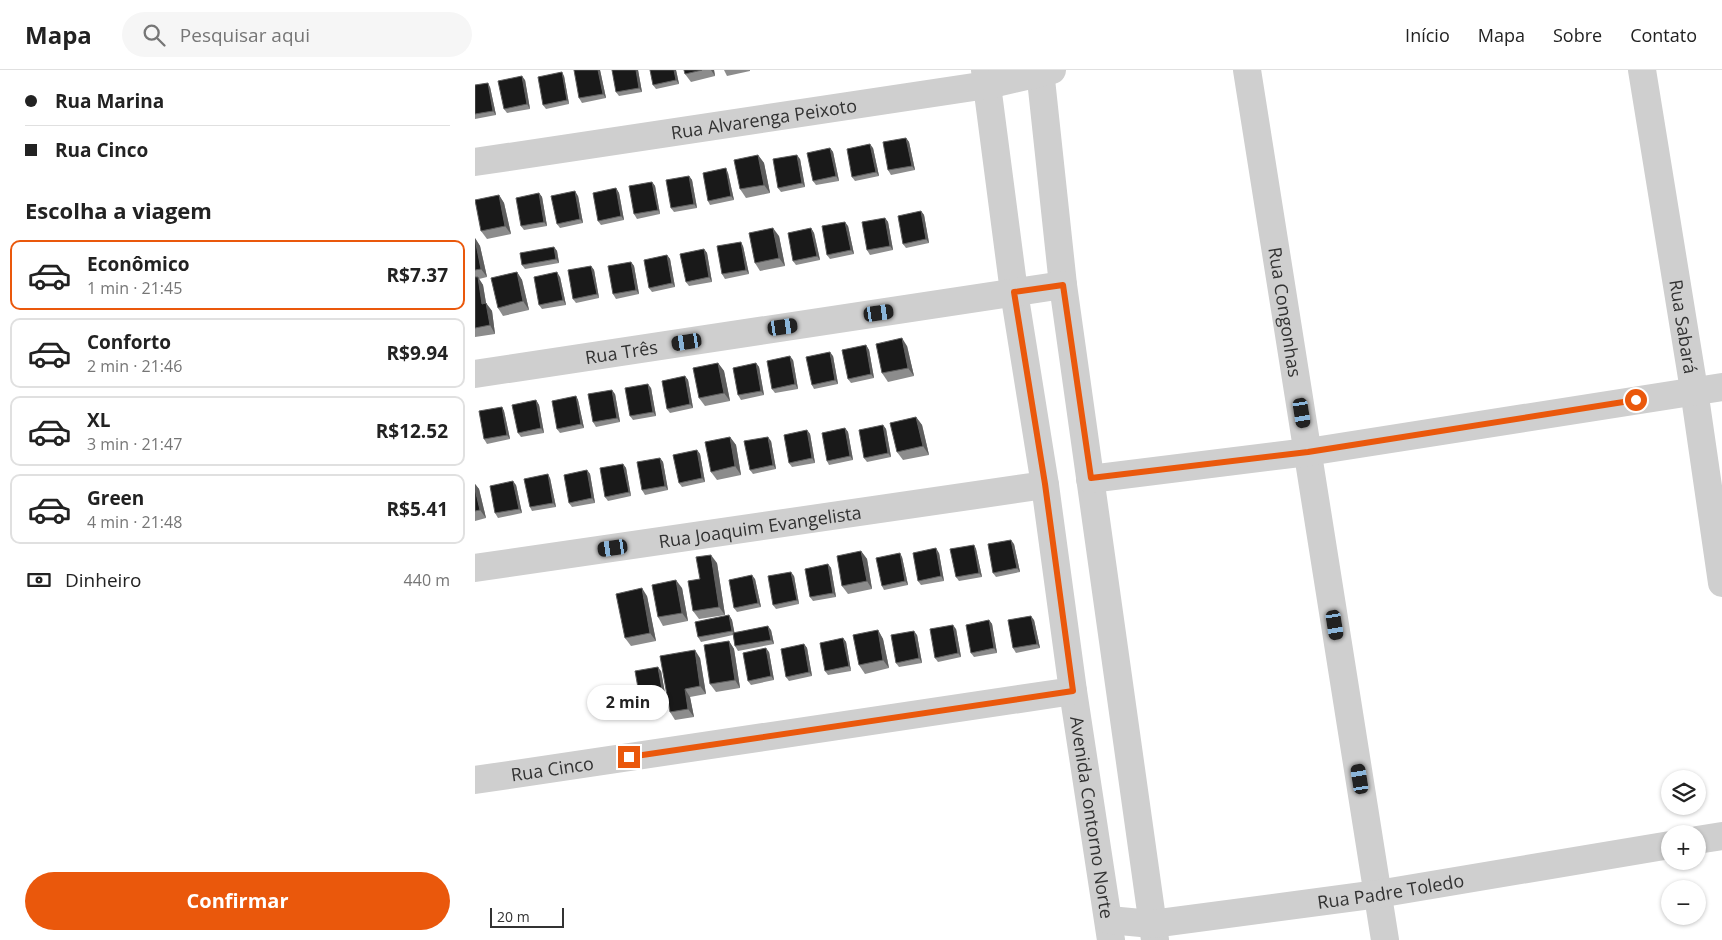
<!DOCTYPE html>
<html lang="pt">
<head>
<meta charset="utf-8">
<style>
  :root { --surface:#fff; --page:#f6f6f6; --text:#222; --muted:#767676; --line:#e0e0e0; --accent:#ea580c }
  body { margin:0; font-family:"Open Sans",sans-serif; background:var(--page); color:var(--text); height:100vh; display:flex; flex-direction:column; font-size:19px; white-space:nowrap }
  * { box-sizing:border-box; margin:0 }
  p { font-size:16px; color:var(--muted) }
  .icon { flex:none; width:28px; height:28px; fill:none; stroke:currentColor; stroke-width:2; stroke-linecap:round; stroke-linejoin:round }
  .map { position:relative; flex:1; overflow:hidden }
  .details { display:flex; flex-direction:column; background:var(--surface); width:475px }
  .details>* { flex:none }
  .hud { display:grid; align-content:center; height:110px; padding:0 25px; background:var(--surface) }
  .buttons { position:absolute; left:1186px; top:700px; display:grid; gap:10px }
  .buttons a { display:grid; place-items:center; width:45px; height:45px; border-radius:50%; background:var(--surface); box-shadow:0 1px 4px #0004; font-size:25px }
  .scale { position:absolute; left:15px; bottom:12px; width:74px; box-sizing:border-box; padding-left:5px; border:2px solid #323232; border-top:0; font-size:14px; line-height:18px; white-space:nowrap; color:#323232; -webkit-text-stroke:4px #fff; paint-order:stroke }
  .end { position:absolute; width:22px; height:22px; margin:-11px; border:6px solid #ea580c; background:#fff; box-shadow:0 0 0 2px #fff }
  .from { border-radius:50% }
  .bubble { position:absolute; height:35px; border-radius:18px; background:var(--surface); box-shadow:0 1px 4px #0004; font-size:16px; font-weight:700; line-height:35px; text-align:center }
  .car { position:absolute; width:15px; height:30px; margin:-15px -8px; border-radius:6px; box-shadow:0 0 4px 1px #0007; background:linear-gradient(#222 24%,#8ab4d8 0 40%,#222 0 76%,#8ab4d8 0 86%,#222 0) }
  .hud b { display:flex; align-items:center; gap:18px; height:48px; font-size:19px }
  .hud b+b { border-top:1px solid var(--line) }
  .hud i { width:12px; height:12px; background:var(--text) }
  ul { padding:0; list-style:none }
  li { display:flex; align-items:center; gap:15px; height:70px; margin:0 10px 8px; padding:0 15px; border:2px solid var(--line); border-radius:10px }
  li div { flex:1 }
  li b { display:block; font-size:19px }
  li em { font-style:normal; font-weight:700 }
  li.active { border-color:var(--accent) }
  li>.icon { width:45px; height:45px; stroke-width:1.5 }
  h2 { padding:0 25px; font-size:22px; line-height:60px }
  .pay { display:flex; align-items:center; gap:12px; height:55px; padding:0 25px; font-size:19px }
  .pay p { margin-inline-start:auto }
  .cta { display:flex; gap:10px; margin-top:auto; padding:10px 25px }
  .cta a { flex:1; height:58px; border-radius:30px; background:var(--accent); color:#fff; font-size:20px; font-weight:700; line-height:58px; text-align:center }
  header { display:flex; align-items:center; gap:30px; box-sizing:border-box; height:70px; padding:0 25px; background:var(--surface); border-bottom:1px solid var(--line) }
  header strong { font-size:24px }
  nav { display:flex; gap:28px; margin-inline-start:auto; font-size:18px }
  .search { width:350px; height:45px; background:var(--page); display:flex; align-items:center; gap:12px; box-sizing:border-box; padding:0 18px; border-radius:28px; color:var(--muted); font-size:19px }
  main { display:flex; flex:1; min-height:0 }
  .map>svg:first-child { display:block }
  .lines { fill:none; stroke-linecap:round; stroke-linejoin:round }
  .minor { stroke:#cfcfcf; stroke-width:28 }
  .wall { fill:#8c8c8c }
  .shaded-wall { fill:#5e5e5e }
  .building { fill:#191919; stroke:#5e5e5e }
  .route { stroke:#ea580c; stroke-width:6 }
  .labels { text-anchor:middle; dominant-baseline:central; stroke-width:5; stroke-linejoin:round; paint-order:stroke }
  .street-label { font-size:18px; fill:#323232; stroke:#fff }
</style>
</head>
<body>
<header>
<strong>Mapa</strong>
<div class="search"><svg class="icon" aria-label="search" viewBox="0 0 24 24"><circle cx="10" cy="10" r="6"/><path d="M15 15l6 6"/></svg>Pesquisar aqui</div>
<nav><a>Início</a><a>Mapa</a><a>Sobre</a><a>Contato</a></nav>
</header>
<main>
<section class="details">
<div class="hud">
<b><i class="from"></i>Rua Marina</b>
<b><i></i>Rua Cinco</b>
</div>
<h2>Escolha a viagem</h2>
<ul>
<li class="active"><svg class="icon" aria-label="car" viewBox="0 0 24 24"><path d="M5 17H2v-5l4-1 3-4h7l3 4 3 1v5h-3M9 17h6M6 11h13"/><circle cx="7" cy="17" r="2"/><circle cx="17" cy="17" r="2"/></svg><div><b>Econômico</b><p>1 min · 21:45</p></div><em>R$7.37</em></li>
<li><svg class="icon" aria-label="car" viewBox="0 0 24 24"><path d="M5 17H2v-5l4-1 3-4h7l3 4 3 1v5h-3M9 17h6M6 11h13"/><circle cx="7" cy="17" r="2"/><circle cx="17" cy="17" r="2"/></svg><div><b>Conforto</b><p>2 min · 21:46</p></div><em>R$9.94</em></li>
<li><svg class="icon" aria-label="car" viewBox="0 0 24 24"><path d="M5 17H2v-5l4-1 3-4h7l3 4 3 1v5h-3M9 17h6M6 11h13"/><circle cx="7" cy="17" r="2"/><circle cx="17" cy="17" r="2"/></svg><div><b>XL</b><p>3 min · 21:47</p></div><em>R$12.52</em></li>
<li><svg class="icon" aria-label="car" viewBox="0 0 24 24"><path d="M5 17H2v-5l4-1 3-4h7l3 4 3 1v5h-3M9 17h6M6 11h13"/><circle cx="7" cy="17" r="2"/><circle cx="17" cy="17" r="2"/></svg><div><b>Green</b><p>4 min · 21:48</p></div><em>R$5.41</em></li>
</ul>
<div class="pay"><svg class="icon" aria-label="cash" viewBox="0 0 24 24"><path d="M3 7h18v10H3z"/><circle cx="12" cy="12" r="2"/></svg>Dinheiro<p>440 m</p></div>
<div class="cta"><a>Confirmar</a></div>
</section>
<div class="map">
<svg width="1247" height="870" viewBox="0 0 1247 870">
  <rect width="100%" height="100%" fill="#fff"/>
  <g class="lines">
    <g class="minor">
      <path id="s1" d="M510 0 539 222 570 415 598 621 636 870"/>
      <polyline points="565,0 588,215 680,870"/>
      <path id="s2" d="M772 0 910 870"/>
      <path id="s3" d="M1167 0 1219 320 1247 513"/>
      <path id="s4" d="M0 92 512 15 577 0"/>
      <path id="s5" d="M0 304 588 215"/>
      <polyline points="615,409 833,382 1247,317"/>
      <path id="s6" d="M0 498 570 415"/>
      <path id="s7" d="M0 710 598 621"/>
      <polyline points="1222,770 1247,766"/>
      <path id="s8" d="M634 850 677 854 903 824 1195 775"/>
    </g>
  </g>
  <g class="wall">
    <polygon points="125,0 131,28 107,33 104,28"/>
    <polygon points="137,0 163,0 167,22 144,26 141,22"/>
    <polygon points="175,0 201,0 204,14 181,19 178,15"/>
    <polygon points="209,0 239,0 240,6 216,12 210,4"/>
    <polygon points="249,0 275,0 275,1 252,6"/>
    <polygon points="89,6 94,34 71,39 68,35"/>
    <polygon points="50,10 55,39 32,43 29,39"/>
    <polygon points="0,15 15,17 21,45 0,49"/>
    <polygon points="431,68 434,72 440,100 416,105 413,100"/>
    <polygon points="355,78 358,82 364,111 341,115 338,111"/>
    <polygon points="398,78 404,106 380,111 377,107"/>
    <polygon points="283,85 289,93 295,123 271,128 265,119"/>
    <polygon points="325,89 330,117 306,122 303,118"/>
    <polygon points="253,103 259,130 235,135 233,131"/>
    <polygon points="214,106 217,110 222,138 199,142 196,138"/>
    <polygon points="177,112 180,116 185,144 162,149 159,144"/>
    <polygon points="141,118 144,123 149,150 126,155 123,151"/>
    <polygon points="64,123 67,127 72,156 49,160 46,156"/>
    <polygon points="24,125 29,133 36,164 12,169 6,161"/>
    <polygon points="103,126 108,153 85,158 82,154"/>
    <polygon points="446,141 449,145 454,173 431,178 428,174"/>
    <polygon points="410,148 413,152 418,180 395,185 392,180"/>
    <polygon points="373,156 379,184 355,189 352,185"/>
    <polygon points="336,158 339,163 345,190 321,195 318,191"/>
    <polygon points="304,166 310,196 285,201 280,193"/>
    <polygon points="0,168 5,176 12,207 4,209 8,215 11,233 17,241 20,264 0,267"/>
    <polygon points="268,176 274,204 250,209 247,204"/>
    <polygon points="79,177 82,181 84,193 50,199 47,195"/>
    <polygon points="229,179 232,183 237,212 214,216 211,212"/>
    <polygon points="192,185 195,189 200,217 177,222 174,218"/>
    <polygon points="156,192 159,196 164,224 141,229 138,224"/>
    <polygon points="116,196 119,200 124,228 101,233 98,229"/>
    <polygon points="42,202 47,210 54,240 28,246 23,238"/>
    <polygon points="85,207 91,235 67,239 64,235"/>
    <polygon points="391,275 394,280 399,308 376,313 373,309"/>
    <polygon points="432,276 439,306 413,312 407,303"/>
    <polygon points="358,286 363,314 339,319 337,315"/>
    <polygon points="318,290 323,319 300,323 297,319"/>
    <polygon points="243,293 249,301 255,331 230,336 224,328"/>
    <polygon points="281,293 284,297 289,325 266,330 263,325"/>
    <polygon points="210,306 213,310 218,338 195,343 192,339"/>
    <polygon points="176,318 181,346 158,350 155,346"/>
    <polygon points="140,324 145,352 121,357 118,352"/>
    <polygon points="101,326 103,330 109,358 85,363 82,359"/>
    <polygon points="61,330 64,335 69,363 46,367 43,363"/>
    <polygon points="27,337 29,341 35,369 12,374 9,369"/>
    <polygon points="441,347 447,355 454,385 428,390 422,382"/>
    <polygon points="408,355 411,359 416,387 392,392 389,388"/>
    <polygon points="370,358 373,362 378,390 354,395 352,391"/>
    <polygon points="332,360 335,364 340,393 317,397 314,393"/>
    <polygon points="255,367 261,375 266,405 242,410 236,402"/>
    <polygon points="296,371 301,399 278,404 275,400"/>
    <polygon points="222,380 225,384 230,412 207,417 204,413"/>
    <polygon points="185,388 188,392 193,420 170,425 167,420"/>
    <polygon points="148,394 151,398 156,426 133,431 130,427"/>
    <polygon points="112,400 115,404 120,433 97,437 94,433"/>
    <polygon points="75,408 81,437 57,441 55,437"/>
    <polygon points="0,414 4,419 11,448 0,451"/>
    <polygon points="41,415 47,443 23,448 20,443"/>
    <polygon points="539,474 545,502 521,507 518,503"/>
    <polygon points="499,475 501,479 507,507 484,511 481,507"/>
    <polygon points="386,481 392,489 397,519 373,524 367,516"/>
    <polygon points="464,483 469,511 446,515 443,511"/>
    <polygon points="427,487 433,515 409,520 407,516"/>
    <polygon points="242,493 250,545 224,549 218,541 225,509"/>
    <polygon points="353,494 356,498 361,527 338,531 335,527"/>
    <polygon points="319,506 324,534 301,539 298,535"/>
    <polygon points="280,509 286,537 262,542 259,538"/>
    <polygon points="207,518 213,551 188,556 183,547"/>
    <polygon points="172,526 181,571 156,576 150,568"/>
    <polygon points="254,545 257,550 259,562 296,560 299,574 263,581 260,576 258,565 226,572 223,567"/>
    <polygon points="514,550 517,554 522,583 499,587 496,583"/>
    <polygon points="559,550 565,578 541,583 538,578"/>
    <polygon points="481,559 486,587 463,592 460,588"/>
    <polygon points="403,560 408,569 414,598 390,604 384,595"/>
    <polygon points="442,565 447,593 424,597 421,593"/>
    <polygon points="368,568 371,572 376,601 353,605 350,601"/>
    <polygon points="254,571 259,579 265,618 241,622 235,614"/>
    <polygon points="329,574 332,578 337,606 314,611 311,607"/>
    <polygon points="294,582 299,610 276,615 273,611"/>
    <polygon points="225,588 231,624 215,627 219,647 200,650 195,642"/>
    <polygon points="186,601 191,629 168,634 165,629"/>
  </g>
  <g class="shaded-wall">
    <polygon points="123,0 125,0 131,28 128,24"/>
    <polygon points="161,0 163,0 167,22 164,18"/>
    <polygon points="199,0 201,0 204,14 201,10"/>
    <polygon points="236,0 239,0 240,6"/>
    <polygon points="87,2 89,6 94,34 92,30"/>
    <polygon points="47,6 50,10 55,39 52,34"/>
    <polygon points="13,13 15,17 21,45 18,41"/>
    <polygon points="431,68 434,72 440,100 437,96"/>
    <polygon points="395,74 398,78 404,106 401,102"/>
    <polygon points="355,78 358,82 364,111 361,106"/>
    <polygon points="283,85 289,93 295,123 289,115"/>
    <polygon points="322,85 325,89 330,117 327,113"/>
    <polygon points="251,98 253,103 259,130 256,126"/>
    <polygon points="214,106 217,110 222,138 219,134"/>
    <polygon points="177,112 180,116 185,144 183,140"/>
    <polygon points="141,118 144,123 149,150 146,146"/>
    <polygon points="100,121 103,126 108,153 105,149"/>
    <polygon points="64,123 67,127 72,156 69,152"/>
    <polygon points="24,125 29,133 36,164 30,156"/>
    <polygon points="446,141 449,145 454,173 451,169"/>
    <polygon points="410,148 413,152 418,180 415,176"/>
    <polygon points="370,152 373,156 379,184 376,180"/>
    <polygon points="298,158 304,166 310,196 304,188"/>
    <polygon points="336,158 339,163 345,190 342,186"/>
    <polygon points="0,168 5,176 12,207 6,199"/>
    <polygon points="266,172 268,176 274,204 271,200"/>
    <polygon points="79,177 82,181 84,193 81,189"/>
    <polygon points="229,179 232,183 237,212 234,207"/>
    <polygon points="192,185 195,189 200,217 197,213"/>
    <polygon points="156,192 159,196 164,224 161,220"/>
    <polygon points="116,196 119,200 124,228 122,224"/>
    <polygon points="42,202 47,210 54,240 48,231"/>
    <polygon points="82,202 85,207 91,235 88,230"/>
    <polygon points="3,207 8,215 11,233 17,241 20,264 15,255 7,234"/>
    <polygon points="427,268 432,276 439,306 433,298"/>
    <polygon points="391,275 394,280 399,308 396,304"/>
    <polygon points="355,282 358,286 363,314 360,310"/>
    <polygon points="315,286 318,290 323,319 320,314"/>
    <polygon points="243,293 249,301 255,331 249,323"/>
    <polygon points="281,293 284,297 289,325 286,321"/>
    <polygon points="210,306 213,310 218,338 215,334"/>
    <polygon points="173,314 176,318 181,346 178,342"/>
    <polygon points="137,320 140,324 145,352 142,348"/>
    <polygon points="101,326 103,330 109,358 106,354"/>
    <polygon points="61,330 64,335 69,363 66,358"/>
    <polygon points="27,337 29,341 35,369 32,365"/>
    <polygon points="441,347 447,355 454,385 448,376"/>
    <polygon points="408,355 411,359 416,387 413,383"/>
    <polygon points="370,358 373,362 378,390 375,386"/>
    <polygon points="332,360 335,364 340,393 337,388"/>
    <polygon points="255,367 261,375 266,405 260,396"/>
    <polygon points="293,367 296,371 301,399 298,395"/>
    <polygon points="222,380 225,384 230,412 227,408"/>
    <polygon points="185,388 188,392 193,420 190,416"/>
    <polygon points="148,394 151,398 156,426 154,422"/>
    <polygon points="112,400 115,404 120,433 117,428"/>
    <polygon points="73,404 75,408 81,437 78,433"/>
    <polygon points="38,411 41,415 47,443 44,439"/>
    <polygon points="0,414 4,419 11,448 5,440 0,419"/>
    <polygon points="536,470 539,474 545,502 542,498"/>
    <polygon points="499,475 501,479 507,507 504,503"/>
    <polygon points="461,478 464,483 469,511 466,506"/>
    <polygon points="386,481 392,489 397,519 392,511"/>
    <polygon points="425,483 427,487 433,515 430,511"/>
    <polygon points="236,485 242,493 250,545 244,537"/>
    <polygon points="353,494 356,498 361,527 358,523"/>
    <polygon points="316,502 319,506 324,534 322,530"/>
    <polygon points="277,505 280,509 286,537 283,533"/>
    <polygon points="201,510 207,518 213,551 207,543"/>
    <polygon points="167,518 172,526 181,571 175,563"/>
    <polygon points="254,545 257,550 260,565 257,561"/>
    <polygon points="556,546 559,550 565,578 562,574"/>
    <polygon points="514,550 517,554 522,583 519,578"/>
    <polygon points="478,555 481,559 486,587 483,583"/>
    <polygon points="293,556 296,560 299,574 296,570"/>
    <polygon points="403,560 408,569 414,598 408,590"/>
    <polygon points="439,561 442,565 447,593 444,588"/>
    <polygon points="368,568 371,572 376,601 374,596"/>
    <polygon points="254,571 259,579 265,618 260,610"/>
    <polygon points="329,574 332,578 337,606 334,602"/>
    <polygon points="291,578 294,582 299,610 296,606"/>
    <polygon points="220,580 225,588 231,624 225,616"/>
    <polygon points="183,597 186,601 191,629 188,625"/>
    <polygon points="210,619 215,627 219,647 213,639"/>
  </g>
  <g class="building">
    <polygon points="99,0 123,0 128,24 104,28"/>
    <polygon points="137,0 161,0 164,18 141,22"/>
    <polygon points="175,0 199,0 201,10 178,15"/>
    <polygon points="209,0 227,0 210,4"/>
    <polygon points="87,2 92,30 68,35 63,7"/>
    <polygon points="47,6 52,34 29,39 23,11"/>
    <polygon points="13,13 18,41 0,44 0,15"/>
    <polygon points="431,68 437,96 413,100 408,72"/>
    <polygon points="395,74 401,102 377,107 372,79"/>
    <polygon points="355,78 361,106 338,111 332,83"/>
    <polygon points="283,85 289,115 265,119 259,90"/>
    <polygon points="322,85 327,113 303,118 298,89"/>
    <polygon points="251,98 256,126 233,131 228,103"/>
    <polygon points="214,106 219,134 196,138 191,110"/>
    <polygon points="177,112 183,140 159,144 154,116"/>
    <polygon points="141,118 146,146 123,151 118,123"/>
    <polygon points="100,121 105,149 82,154 76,126"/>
    <polygon points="64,123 69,152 46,156 41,128"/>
    <polygon points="24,125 30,156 6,161 0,130"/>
    <polygon points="446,141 451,169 428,174 423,146"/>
    <polygon points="410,148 415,176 392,180 387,152"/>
    <polygon points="370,152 376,180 352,185 347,156"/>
    <polygon points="298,158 304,188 280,193 274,163"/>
    <polygon points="336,158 342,186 318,191 313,163"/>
    <polygon points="0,169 6,199 0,200"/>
    <polygon points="266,172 271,200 247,204 242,176"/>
    <polygon points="79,177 81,189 47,195 45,183"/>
    <polygon points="229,179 234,207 211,212 205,184"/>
    <polygon points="192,185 197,213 174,218 169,190"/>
    <polygon points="156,192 161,220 138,224 133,196"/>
    <polygon points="116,196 122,224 98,229 93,200"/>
    <polygon points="42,202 48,231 23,238 16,208"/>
    <polygon points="82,202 88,230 64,235 59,207"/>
    <polygon points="0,207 3,207 7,234 11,233 15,255 0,258"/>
    <polygon points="427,268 433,298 407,303 401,274"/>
    <polygon points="391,275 396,304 373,309 367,280"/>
    <polygon points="355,282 360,310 337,315 331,287"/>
    <polygon points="315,286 320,314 297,319 292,291"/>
    <polygon points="243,293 249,323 224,328 218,298"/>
    <polygon points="281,293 286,321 263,325 258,298"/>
    <polygon points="210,306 215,334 192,339 187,311"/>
    <polygon points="173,314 178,342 155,346 150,318"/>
    <polygon points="137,320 142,348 118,352 113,324"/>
    <polygon points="101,326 106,354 82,359 77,331"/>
    <polygon points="61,330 66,358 43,363 37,335"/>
    <polygon points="27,337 32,365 9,369 4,341"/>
    <polygon points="441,347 448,376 422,382 415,353"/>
    <polygon points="408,355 413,383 389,388 384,360"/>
    <polygon points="370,358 375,386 352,391 347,363"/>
    <polygon points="332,360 337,388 314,393 309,365"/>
    <polygon points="255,367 260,396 236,402 230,372"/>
    <polygon points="293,367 298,395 275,400 269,371"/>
    <polygon points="222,380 227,408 204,413 198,385"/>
    <polygon points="185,388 190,416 167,420 162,392"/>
    <polygon points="148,394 154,422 130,427 125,398"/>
    <polygon points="112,400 117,428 94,433 89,405"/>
    <polygon points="73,404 78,433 55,437 49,409"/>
    <polygon points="38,411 44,439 20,443 15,416"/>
    <polygon points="0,419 5,440 0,441"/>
    <polygon points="536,470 542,498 518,503 513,474"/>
    <polygon points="499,475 504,503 481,507 475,479"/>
    <polygon points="461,478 466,506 443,511 438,483"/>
    <polygon points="386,481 392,511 367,516 362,486"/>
    <polygon points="425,483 430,511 407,516 401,488"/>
    <polygon points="236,485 244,537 218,541 213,511 225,509 221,487"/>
    <polygon points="353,494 358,523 335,527 330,499"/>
    <polygon points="316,502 322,530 298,535 293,506"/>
    <polygon points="277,505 283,533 259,538 254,510"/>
    <polygon points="201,510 207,543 183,547 177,515"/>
    <polygon points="167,518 175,563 150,568 141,524"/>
    <polygon points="254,545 257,561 223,567 220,552"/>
    <polygon points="556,546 562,574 538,578 533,550"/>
    <polygon points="514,550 519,578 496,583 491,555"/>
    <polygon points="478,555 483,583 460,588 455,559"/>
    <polygon points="293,556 296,570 260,576 258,563"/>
    <polygon points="403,560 408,590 384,595 378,565"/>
    <polygon points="439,561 444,588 421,593 416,565"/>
    <polygon points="368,568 374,596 350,601 345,573"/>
    <polygon points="254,571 260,610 235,614 229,575"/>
    <polygon points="329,574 334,602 311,607 306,579"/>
    <polygon points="291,578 296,606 273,611 268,583"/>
    <polygon points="220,580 225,616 210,619 213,639 195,642 185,586"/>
    <polygon points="183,597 188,625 165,629 160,601"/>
  </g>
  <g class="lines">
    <polyline class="route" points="154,687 598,621 570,414 539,222 588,215 616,408 833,382 1161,330"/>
  </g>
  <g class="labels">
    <g class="street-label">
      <text stroke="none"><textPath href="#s4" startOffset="292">Rua Alvarenga Peixoto</textPath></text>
      <text stroke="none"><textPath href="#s2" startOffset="245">Rua Congonhas</textPath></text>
      <text stroke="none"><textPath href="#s3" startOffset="260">Rua Sabará</textPath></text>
      <text stroke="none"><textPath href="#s5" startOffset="148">Rua Três</textPath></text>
      <text stroke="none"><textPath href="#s6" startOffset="288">Rua Joaquim Evangelista</textPath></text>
      <text stroke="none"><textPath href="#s7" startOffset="78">Rua Cinco</textPath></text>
      <text stroke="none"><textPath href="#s1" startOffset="755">Avenida Contorno Norte</textPath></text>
      <text stroke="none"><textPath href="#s8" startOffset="284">Rua Padre Toledo</textPath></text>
    </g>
  </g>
</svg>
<div class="buttons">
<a><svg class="icon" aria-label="layers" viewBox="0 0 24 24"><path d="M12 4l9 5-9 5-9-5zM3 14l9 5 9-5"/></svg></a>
<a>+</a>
<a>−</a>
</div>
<div class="scale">20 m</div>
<i class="end from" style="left:1161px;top:330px"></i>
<i class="end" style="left:154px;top:687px"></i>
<div class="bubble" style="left:112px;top:615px;width:82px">2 min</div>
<i class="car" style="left:404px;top:243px;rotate:82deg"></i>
<i class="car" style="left:308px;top:257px;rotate:82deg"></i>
<i class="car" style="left:212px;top:272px;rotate:261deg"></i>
<i class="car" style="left:827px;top:343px;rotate:171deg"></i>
<i class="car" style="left:138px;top:478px;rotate:262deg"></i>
<i class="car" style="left:860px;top:555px;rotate:171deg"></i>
<i class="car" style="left:885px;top:709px;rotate:351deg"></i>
</div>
</main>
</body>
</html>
